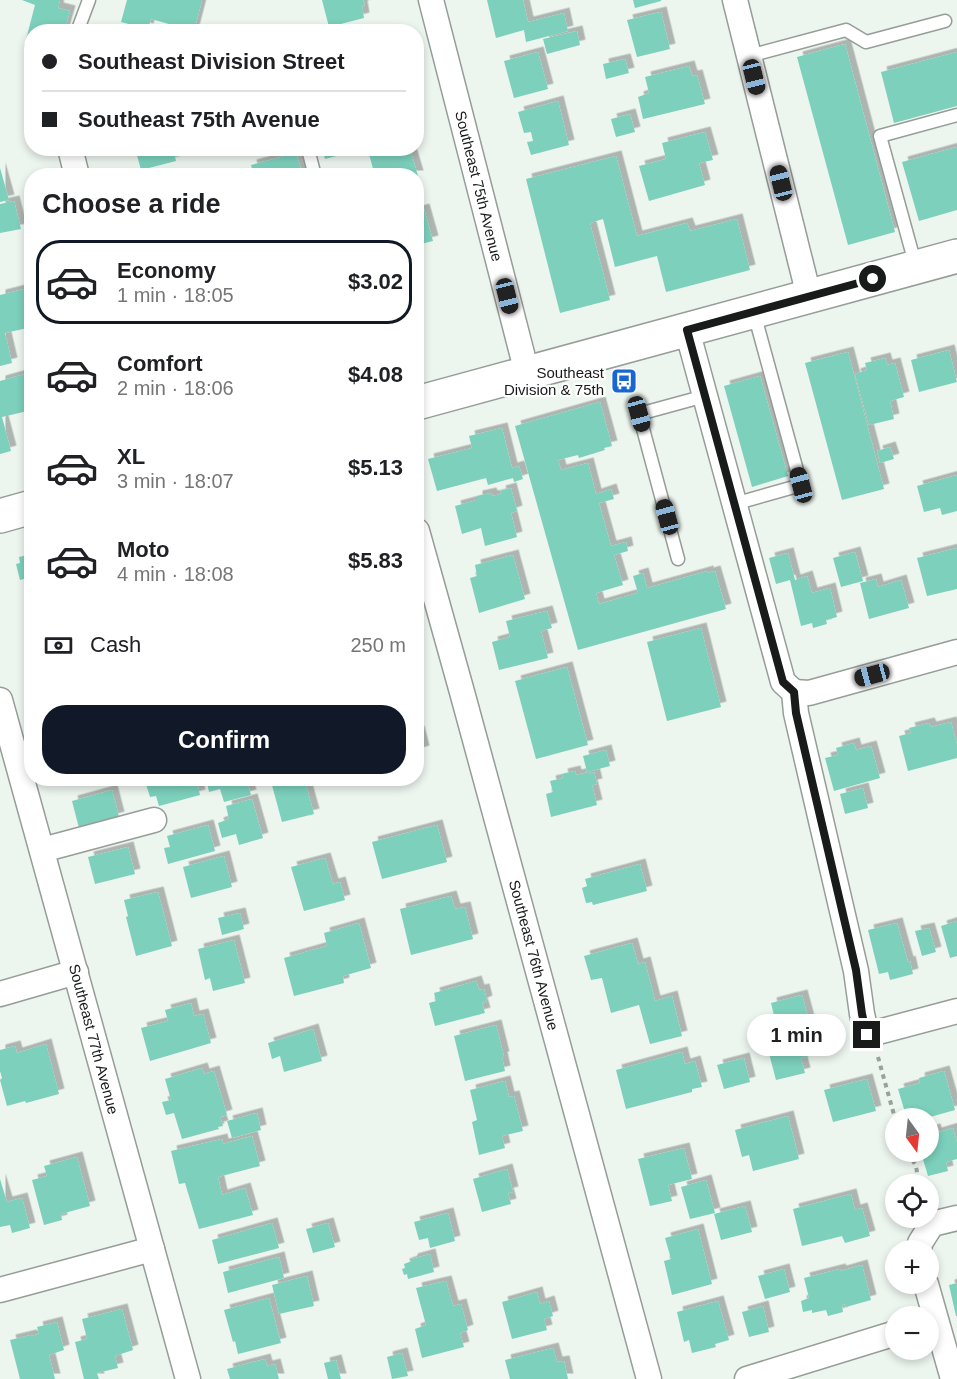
<!DOCTYPE html>
<html lang="en">
<head>
<meta charset="utf-8">
<style>
  :root { --surface:#fff; --page:#f2f2f2; --text:#202124; --muted:#757577; --line:#e0e0e0; --accent:#111827 }
  body { margin:0; font-family:Arial,sans-serif; background:var(--page); color:var(--text); height:100vh; display:flex; flex-direction:column; font-size:22px; white-space:nowrap }
  * { box-sizing:border-box; margin:0 }
  p { font-size:20px; color:var(--muted) }
  .icon { flex:none; width:33px; height:33px; fill:none; stroke:currentColor; stroke-width:2; stroke-linecap:round; stroke-linejoin:round }
  .map { position:relative; flex:1; overflow:hidden }
  .side { position:absolute; left:24px; top:168px; width:400px; height:618px; display:flex; flex-direction:column; background:var(--surface); border-radius:24px; box-shadow:0 3px 9px #0003 }
  .side>* { flex:none }
  .guide { position:absolute; left:24px; top:24px; width:400px; height:132px; border-radius:24px; box-shadow:0 3px 9px #0003; display:grid; align-content:center; height:132px; padding:0 18px; background:var(--surface) }
  .needle { width:39px; rotate:165deg }
  .controls { position:absolute; left:885px; top:1108px; display:grid; gap:12px }
  .controls a { display:grid; place-items:center; width:54px; height:54px; border-radius:50%; background:var(--surface); box-shadow:0 3px 9px #0003; font-size:30px }
  .end { position:absolute; width:27px; height:27px; margin:-14px; border:8px solid #181b19; background:#fff; box-shadow:0 0 0 3px #fff }
  .from { border-radius:50% }
  .bubble { position:absolute; height:42px; border-radius:21px; background:var(--surface); box-shadow:0 3px 9px #0003; font-size:20px; font-weight:600; line-height:42px; text-align:center }
  .car { position:absolute; width:18px; height:36px; margin:-18px -9px; border-radius:8px; box-shadow:0 0 4px 2px #0007; background:linear-gradient(#222 24%,#8ab4d8 0 40%,#222 0 76%,#8ab4d8 0 86%,#222 0) }
  .guide b { display:flex; align-items:center; gap:21px; height:57px; font-size:22px }
  .guide b+b { border-top:2px solid var(--line) }
  .guide i { width:15px; height:15px; background:var(--text) }
  ul { padding:0; list-style:none }
  li { display:flex; align-items:center; gap:18px; height:84px; margin:0 12px 9px; padding:0 6px; border:3px solid transparent; border-radius:24px }
  li div { flex:1 }
  li b { display:block; font-size:22px }
  li em { font-style:normal; font-weight:600 }
  li.current { border-color:var(--accent) }
  li>.icon { width:54px; height:54px; stroke-width:1.5 }
  h2 { padding:0 18px; font-size:27px; line-height:72px }
  .pay { display:flex; align-items:center; gap:15px; height:66px; padding:0 18px; font-size:22px }
  .pay p { margin-inline-start:auto }
  .action { display:flex; gap:12px; margin-top:auto; padding:12px 18px }
  .action a { flex:1; height:69px; border-radius:24px; background:var(--accent); color:#fff; font-size:24px; font-weight:600; line-height:69px; text-align:center }
  .map>svg:first-child { display:block }
  .building { fill:#7bd0bc; filter:url(#shadow) }
  .lines { fill:none; stroke-linecap:round; stroke-linejoin:round }
  .service-casing { stroke:#969d98; stroke-width:15 }
  .minor-casing { stroke:#969d98; stroke-width:27 }
  .secondary-casing { stroke:#969d98; stroke-width:36 }
  .path { stroke:#9aa09c; stroke-width:4; stroke-dasharray:4.5 4.5; stroke-linecap:butt }
  .service { stroke:#fff; stroke-width:12 }
  .minor { stroke:#fff; stroke-width:24 }
  .secondary { stroke:#fff; stroke-width:33 }
  .route { stroke:#181b19; stroke-width:8 }
  .labels { text-anchor:middle; dominant-baseline:central; stroke-width:4.5; stroke-linejoin:round; paint-order:stroke }
  .street-label { font-size:15px; fill:#181b19; stroke:#fff }
  .poi-label { font-size:15px; fill:#181b19; stroke:#fff; text-anchor:end }
</style>
</head>
<body>
<div class="map">
<svg width="957" height="1379" viewBox="0 0 957 1379">
  <defs>
    <filter id="shadow"><feDropShadow dx="5.5" dy="-5.5" stdDeviation="0" flood-color="#0004"/></filter>
  </defs>
  <rect width="100%" height="100%" fill="#edf5ef"/>
  <g class="building">
    <polygon points="22,0 60,0 58,8 70,11 64,32 32,32 32,50 24,47 35,5"/>
    <polygon points="127,0 202,0 194,31 151,19 148,29 121,22"/>
    <polygon points="322,0 363,0 365,5 362,6 364,18 329,27"/>
    <polygon points="487,0 523,0 528,22 564,13 568,31 526,42 524,30 496,38"/>
    <polygon points="633,0 661,0 661,1 635,8"/>
    <polygon points="661,12 670,49 637,57 627,20"/>
    <polygon points="577,31 580,45 547,54 543,39"/>
    <polygon points="845,44 895,232 848,245 797,57"/>
    <polygon points="538,52 548,89 514,98 504,61"/>
    <polygon points="957,52 957,106 894,123 881,72"/>
    <polygon points="625,59 629,73 606,79 603,64"/>
    <polygon points="689,66 692,76 697,75 705,104 643,119 638,97 649,93 645,77"/>
    <polygon points="558,101 569,145 531,155 527,142 533,141 531,132 524,133 518,112"/>
    <polygon points="630,114 635,132 616,137 611,119"/>
    <polygon points="705,132 713,160 699,163 705,185 649,201 639,166 666,159 662,143"/>
    <polygon points="957,147 957,210 919,221 902,162"/>
    <polygon points="135,148 173,148 176,161 141,170"/>
    <polygon points="322,148 347,148 348,153 325,159"/>
    <polygon points="388,148 401,148 401,152 410,149 418,176 375,176 369,154"/>
    <polygon points="296,153 303,176 254,176 251,165"/>
    <polygon points="616,156 637,236 687,223 690,231 737,219 750,270 666,292 657,256 615,267 603,219 590,223 610,300 560,313 526,179"/>
    <polygon points="0,168 9,200 0,202"/>
    <polygon points="14,201 21,229 0,233 0,204"/>
    <polygon points="424,209 433,241 417,245 417,211"/>
    <polygon points="32,287 32,327 5,333 12,363 0,366 0,295"/>
    <polygon points="949,350 957,382 919,392 911,360"/>
    <polygon points="848,352 884,489 842,500 805,363"/>
    <polygon points="885,358 887,365 895,363 904,397 890,401 894,419 869,425 855,374 867,370 865,363"/>
    <polygon points="32,372 32,410 2,417 11,451 0,454 0,381"/>
    <polygon points="760,376 788,476 752,487 724,386"/>
    <polygon points="600,402 612,446 604,448 605,450 579,458 578,455 558,460 561,470 588,463 596,494 611,489 614,499 599,503 611,546 626,542 628,551 614,555 623,585 596,593 599,604 638,593 633,576 643,573 647,588 708,571 708,573 715,571 726,609 578,650 515,426"/>
    <polygon points="502,428 512,468 519,466 523,479 514,482 513,478 488,485 486,478 437,491 428,459 472,448 469,436"/>
    <polygon points="890,447 894,459 880,463 877,451"/>
    <polygon points="957,475 957,511 942,515 940,508 924,512 917,486"/>
    <polygon points="511,488 517,511 511,513 517,537 485,546 481,528 462,534 455,506 477,500 477,496 491,493 492,496 501,494 500,491"/>
    <polygon points="957,548 957,589 927,596 917,558"/>
    <polygon points="855,552 863,581 841,587 833,558"/>
    <polygon points="788,553 795,580 807,576 812,593 830,588 837,617 826,620 827,624 813,628 812,623 801,626 790,580 776,584 769,558"/>
    <polygon points="32,554 32,577 20,580 16,564 20,563 19,557"/>
    <polygon points="513,555 525,599 479,613 470,578 477,576 475,565"/>
    <polygon points="876,579 878,587 901,580 909,608 869,619 860,583"/>
    <polygon points="547,611 552,628 541,631 548,658 499,670 492,642 510,637 506,621"/>
    <polygon points="701,628 721,707 667,721 647,642"/>
    <polygon points="567,667 588,745 536,759 515,681"/>
    <polygon points="951,722 957,745 957,758 908,771 899,736 911,733 909,728 929,723 931,727"/>
    <polygon points="419,731 424,751 417,753 417,732"/>
    <polygon points="854,743 856,750 871,746 880,778 834,791 825,758 838,755 836,748"/>
    <polygon points="606,750 610,766 587,772 583,756"/>
    <polygon points="575,771 576,775 589,772 589,774 594,772 597,784 592,785 597,805 551,817 546,794 553,792 550,781 563,778 562,774"/>
    <polygon points="89,778 118,778 118,779 91,786"/>
    <polygon points="155,778 196,778 200,795 159,806 156,796 150,797 145,781"/>
    <polygon points="206,778 246,778 251,795 224,802 220,789 209,792"/>
    <polygon points="270,778 304,778 314,814 282,822"/>
    <polygon points="863,788 868,808 845,814 840,794"/>
    <polygon points="112,790 119,817 79,828 72,801"/>
    <polygon points="252,799 263,838 239,845 236,834 222,838 218,823 229,819 226,806"/>
    <polygon points="208,825 215,851 168,864 164,848 170,847 167,836"/>
    <polygon points="437,825 447,862 382,879 372,842"/>
    <polygon points="128,847 135,874 95,884 88,857"/>
    <polygon points="224,856 232,887 191,898 183,867"/>
    <polygon points="325,858 333,884 340,882 345,900 304,911 291,867"/>
    <polygon points="640,864 647,891 593,905 592,902 586,903 582,888 587,886 585,879"/>
    <polygon points="158,892 172,946 136,956 126,917 128,916 124,900"/>
    <polygon points="451,896 455,909 465,907 473,939 411,955 400,909"/>
    <polygon points="240,913 244,929 222,935 218,918"/>
    <polygon points="957,921 957,956 950,958 941,926"/>
    <polygon points="359,923 371,968 343,976 344,983 294,996 284,958 327,946 324,933"/>
    <polygon points="897,923 908,962 910,961 913,974 890,980 888,972 879,974 868,930"/>
    <polygon points="929,928 936,952 922,956 915,931"/>
    <polygon points="234,940 245,983 213,991 210,978 205,980 198,949"/>
    <polygon points="632,943 638,964 645,962 655,1001 672,996 682,1036 650,1044 639,1005 611,1013 602,978 591,980 584,956"/>
    <polygon points="476,981 479,990 484,989 487,1001 482,1003 485,1013 435,1026 429,1003 436,1001 434,993"/>
    <polygon points="802,995 818,1054 801,1058 805,1073 776,1080 762,1027 776,1024 771,1003"/>
    <polygon points="191,1003 194,1016 203,1014 211,1043 150,1061 141,1028 168,1021 165,1010"/>
    <polygon points="496,1025 504,1057 502,1057 505,1071 465,1081 454,1036"/>
    <polygon points="313,1029 322,1061 284,1072 280,1056 272,1059 268,1043"/>
    <polygon points="46,1044 59,1094 26,1103 25,1101 7,1106 0,1080 2,1078 0,1071 0,1050 15,1046 17,1053"/>
    <polygon points="682,1052 685,1064 695,1061 702,1087 692,1089 692,1092 626,1109 616,1070"/>
    <polygon points="744,1058 750,1082 724,1089 717,1065"/>
    <polygon points="202,1068 204,1074 214,1071 227,1115 220,1117 223,1126 218,1127 219,1129 182,1139 174,1113 166,1115 162,1102 171,1100 165,1079"/>
    <polygon points="944,1071 955,1110 923,1119 907,1119 898,1089 920,1083 919,1078"/>
    <polygon points="867,1079 876,1111 833,1122 824,1090"/>
    <polygon points="505,1081 509,1097 514,1096 523,1131 502,1136 505,1148 479,1155 472,1122 477,1120 470,1090"/>
    <polygon points="257,1113 261,1130 232,1138 227,1121"/>
    <polygon points="788,1116 799,1159 753,1171 749,1155 742,1157 735,1130"/>
    <polygon points="953,1128 957,1143 957,1159 946,1162 948,1171 928,1176 922,1156 924,1156 923,1152 928,1152 928,1131 935,1129 936,1133"/>
    <polygon points="252,1136 260,1166 218,1177 222,1195 245,1188 253,1215 199,1229 185,1183 179,1184 171,1151 222,1139 223,1144"/>
    <polygon points="684,1148 692,1179 668,1185 672,1201 650,1206 638,1159"/>
    <polygon points="77,1157 90,1206 61,1214 62,1220 44,1225 32,1180 47,1176 44,1166"/>
    <polygon points="507,1169 513,1192 508,1193 511,1204 482,1212 473,1179"/>
    <polygon points="0,1179 7,1202 22,1198 30,1228 12,1233 10,1225 0,1227"/>
    <polygon points="706,1180 715,1213 690,1219 681,1187"/>
    <polygon points="851,1194 855,1210 862,1208 870,1236 845,1243 842,1236 802,1246 793,1209"/>
    <polygon points="745,1206 752,1232 721,1240 714,1214"/>
    <polygon points="448,1213 455,1241 430,1248 428,1238 419,1240 414,1222"/>
    <polygon points="272,1223 279,1248 218,1264 212,1240"/>
    <polygon points="328,1223 335,1247 313,1253 306,1229"/>
    <polygon points="698,1229 712,1284 672,1295 664,1261 671,1259 665,1238"/>
    <polygon points="430,1254 434,1272 408,1279 407,1274 404,1275 402,1269 405,1268 404,1264 412,1261 412,1259"/>
    <polygon points="279,1257 284,1278 228,1293 223,1272"/>
    <polygon points="862,1265 871,1300 846,1307 845,1304 842,1305 843,1312 828,1316 826,1310 812,1313 812,1310 803,1312 801,1301 809,1298 804,1278 840,1269 841,1271"/>
    <polygon points="784,1269 790,1292 765,1299 758,1276"/>
    <polygon points="307,1276 314,1306 279,1314 272,1285"/>
    <polygon points="446,1281 453,1306 461,1304 468,1330 460,1333 464,1347 422,1358 415,1329 426,1325 416,1288"/>
    <polygon points="957,1283 957,1316 956,1316 949,1285"/>
    <polygon points="537,1292 540,1304 549,1301 553,1316 544,1319 547,1330 512,1339 502,1302"/>
    <polygon points="269,1298 281,1343 238,1354 235,1341 233,1342 224,1310"/>
    <polygon points="718,1301 729,1340 715,1344 716,1347 692,1353 689,1340 684,1342 677,1312"/>
    <polygon points="763,1306 769,1332 749,1337 742,1312"/>
    <polygon points="122,1309 133,1350 115,1356 118,1368 97,1373 99,1379 84,1379 75,1342 87,1339 82,1319"/>
    <polygon points="57,1322 64,1350 49,1355 55,1379 20,1379 10,1340 31,1335 31,1336 39,1334 37,1327"/>
    <polygon points="553,1348 557,1362 564,1361 568,1379 510,1379 505,1360"/>
    <polygon points="402,1353 408,1376 392,1379 387,1357"/>
    <polygon points="265,1359 267,1366 275,1364 279,1379 230,1379 227,1369"/>
    <polygon points="336,1360 341,1379 328,1379 324,1363"/>
  </g>
  <g class="lines">
    <defs>
      <g id="service">
        <polyline points="77,32 89,0"/>
        <polyline points="749,56 846,30 866,42 945,21"/>
        <polyline points="309,153 315,176"/>
        <polyline points="916,267 880,136 957,115"/>
        <polyline points="734,504 801,485 754,313"/>
        <polyline points="678,559 639,414 705,396"/>
      </g>
      <g id="minor">
        <polyline points="431,0 527,373"/>
        <polyline points="735,0 809,296"/>
        <polyline points="70,148 77,176"/>
        <polyline points="687,330 783,682 794,692 796,713 856,971 862,1014 867,1035 957,1011"/>
        <polyline points="417,531 462,692 649,1379"/>
        <polyline points="794,692 809,693 957,652"/>
        <polyline points="0,700 188,1379"/>
        <polyline points="42,850 154,820"/>
        <polyline points="0,994 76,972"/>
        <polyline points="919,1251 920,1243 932,1224 957,1218"/>
        <polyline points="926,1284 953,1379"/>
        <polyline points="0,1290 152,1249"/>
        <polyline points="747,1379 896,1333"/>
      </g>
      <g id="secondary">
        <polyline points="417,403 957,256"/>
        <polyline points="0,516 32,507"/>
      </g>
    </defs>
    <use href="#service" class="service-casing"/>
    <use href="#minor" class="minor-casing"/>
    <use href="#secondary" class="secondary-casing"/>
    <g class="path">
      <polyline points="878,1057 896,1122"/>
      <polyline points="908,1152 916,1166 919,1185"/>
    </g>
    <use href="#service" class="service"/>
    <use href="#minor" class="minor"/>
    <use href="#secondary" class="secondary"/>
  </g>
  <g class="lines">
    <polyline class="route" points="867,1035 862,1014 856,970 796,713 794,692 783,682 687,330 873,279"/>
  </g>
  <defs>
    <symbol id="bus-square" viewBox="-11 -11 22 22"><rect x="-9" y="-9" width="18" height="18" rx="4" fill="#1866d1" stroke="#fff"/><path d="M-5-6H5V4H4V6H2V4H-2V6H-4V4H-5ZM-3.5-4V0h7V-4ZM-3.5 1.2v1.5H-2V1.2ZM2 1.2v1.5H3.5V1.2Z" fill="#fff"/></symbol>
  </defs>
  <g fill-rule="evenodd">
    <use href="#bus-square" x="609" y="366" width="30" height="30"/>
  </g>
  <g class="labels">
    <g class="street-label">
      <text transform="translate(479 186) rotate(76)">Southeast 75th Avenue</text>
      <text transform="translate(534 955) rotate(75)">Southeast 76th Avenue</text>
      <text transform="translate(94 1039) rotate(75)">Southeast 77th Avenue</text>
    </g>
    <g class="poi-label">
      <text x="604" y="372">Southeast<tspan x="604" dy="17">Division &amp; 75th</tspan></text>
    </g>
  </g>
</svg>
<div class="controls">
<a><svg class="needle" viewBox="-14 -14 28 28"><path d="M0-13l5 13h-10z" fill="#e53935"/><path d="M0 13l5-13h-10z" fill="#757577"/></svg></a>
<a><svg class="icon" aria-label="locate" viewBox="0 0 24 24"><circle cx="12" cy="12" r="6"/><path d="M12 2v4M12 18v4M2 12h4M18 12h4"/></svg></a>
<a>+</a>
<a>−</a>
</div>
<i class="end from" style="left:873px;top:279px"></i>
<i class="end" style="left:867px;top:1035px"></i>
<div class="bubble" style="left:747px;top:1014px;width:99px">1 min</div>
<i class="car" style="left:754px;top:77px;rotate:166deg"></i>
<i class="car" style="left:781px;top:183px;rotate:346deg"></i>
<i class="car" style="left:507px;top:296px;rotate:166deg"></i>
<i class="car" style="left:639px;top:414px;rotate:165deg"></i>
<i class="car" style="left:801px;top:485px;rotate:345deg"></i>
<i class="car" style="left:667px;top:517px;rotate:345deg"></i>
<i class="car" style="left:872px;top:675px;rotate:255deg"></i>
<div class="guide">
<b><i class="from"></i>Southeast Division Street</b>
<b><i></i>Southeast 75th Avenue</b>
</div>
<section class="side">
<h2>Choose a ride</h2>
<ul>
<li class="current"><svg class="icon" aria-label="car" viewBox="0 0 24 24"><path d="M5 17H2v-5l4-1 3-4h7l3 4 3 1v5h-3M9 17h6M6 11h13"/><circle cx="7" cy="17" r="2"/><circle cx="17" cy="17" r="2"/></svg><div><b>Economy</b><p>1 min · 18:05</p></div><em>$3.02</em></li>
<li><svg class="icon" aria-label="car" viewBox="0 0 24 24"><path d="M5 17H2v-5l4-1 3-4h7l3 4 3 1v5h-3M9 17h6M6 11h13"/><circle cx="7" cy="17" r="2"/><circle cx="17" cy="17" r="2"/></svg><div><b>Comfort</b><p>2 min · 18:06</p></div><em>$4.08</em></li>
<li><svg class="icon" aria-label="car" viewBox="0 0 24 24"><path d="M5 17H2v-5l4-1 3-4h7l3 4 3 1v5h-3M9 17h6M6 11h13"/><circle cx="7" cy="17" r="2"/><circle cx="17" cy="17" r="2"/></svg><div><b>XL</b><p>3 min · 18:07</p></div><em>$5.13</em></li>
<li><svg class="icon" aria-label="car" viewBox="0 0 24 24"><path d="M5 17H2v-5l4-1 3-4h7l3 4 3 1v5h-3M9 17h6M6 11h13"/><circle cx="7" cy="17" r="2"/><circle cx="17" cy="17" r="2"/></svg><div><b>Moto</b><p>4 min · 18:08</p></div><em>$5.83</em></li>
</ul>
<div class="pay"><svg class="icon" aria-label="cash" viewBox="0 0 24 24"><path d="M3 7h18v10H3z"/><circle cx="12" cy="12" r="2"/></svg>Cash<p>250 m</p></div>
<div class="action"><a>Confirm</a></div>
</section>
</div>
</body>
</html>
